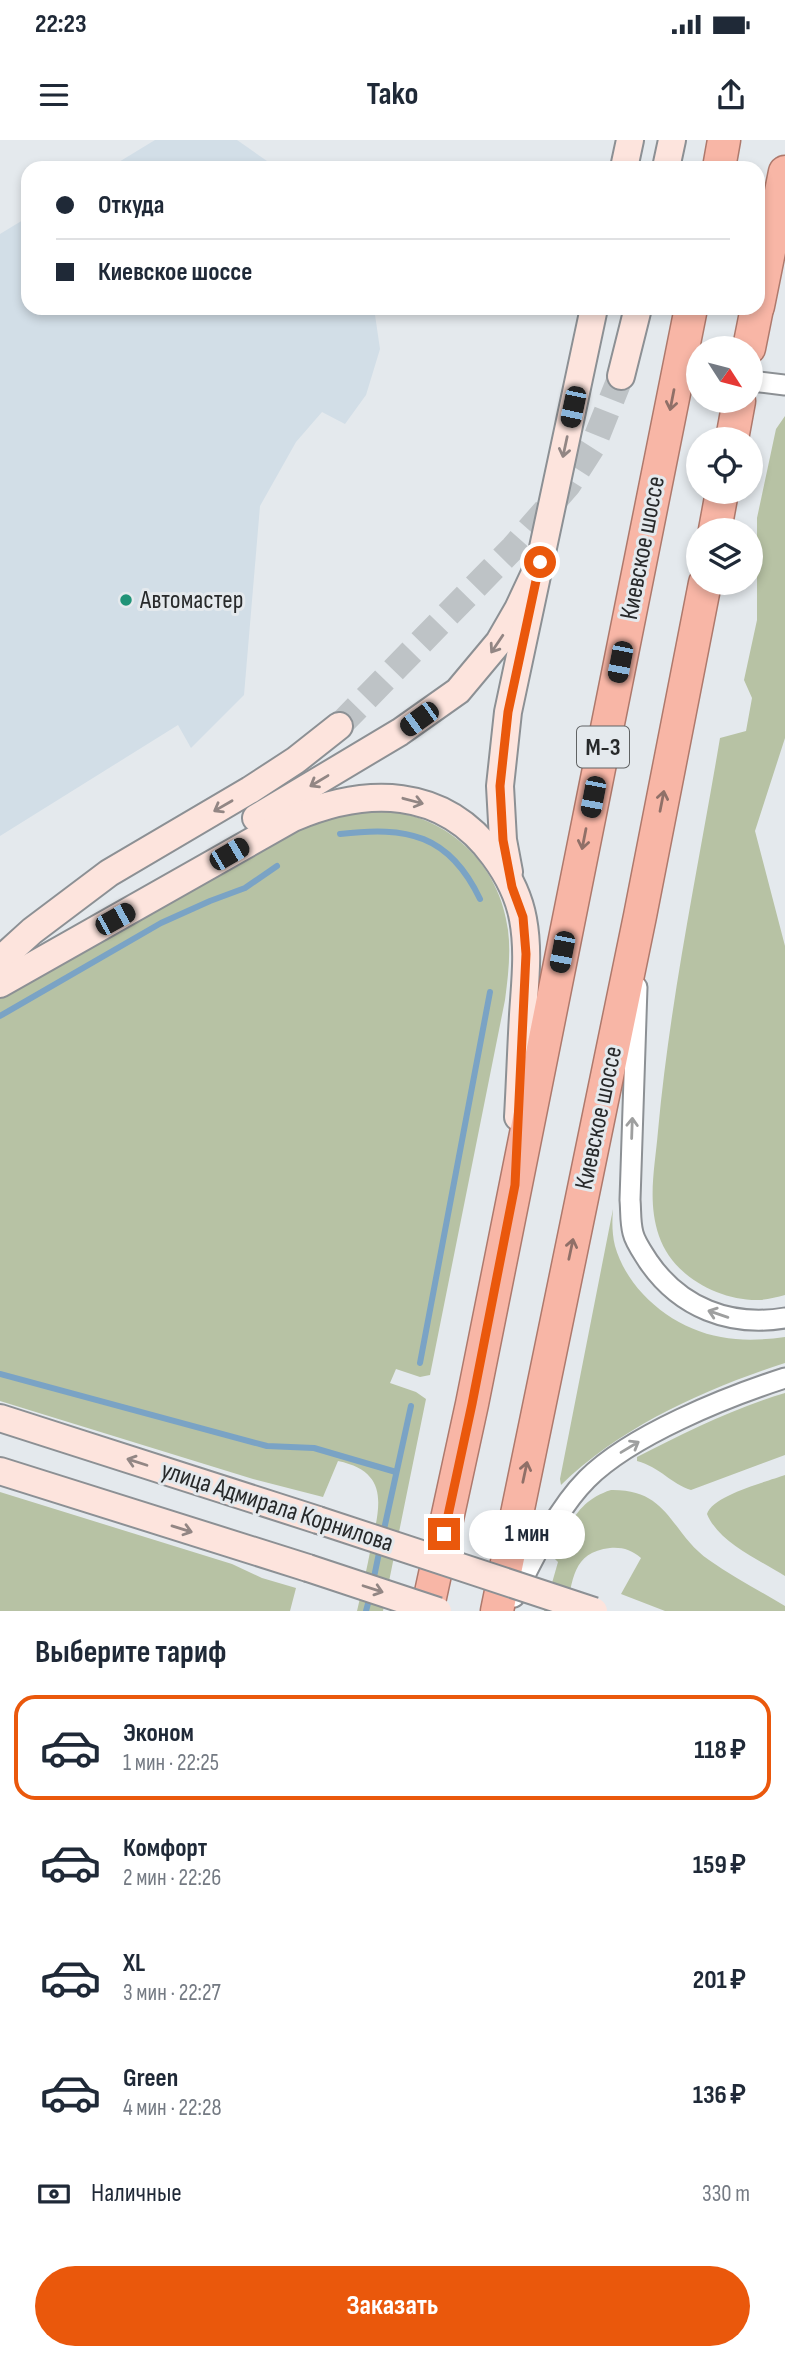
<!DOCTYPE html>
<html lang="ru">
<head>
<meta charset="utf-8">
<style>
  :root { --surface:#fff; --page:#f6f6f7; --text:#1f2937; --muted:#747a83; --line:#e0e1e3; --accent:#ea580c }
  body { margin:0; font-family:"Sofia Sans Condensed",sans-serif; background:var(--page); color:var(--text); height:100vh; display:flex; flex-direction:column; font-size:26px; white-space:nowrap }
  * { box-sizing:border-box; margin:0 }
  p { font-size:23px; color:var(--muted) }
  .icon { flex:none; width:38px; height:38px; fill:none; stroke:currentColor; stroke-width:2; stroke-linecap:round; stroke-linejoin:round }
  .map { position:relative; height:1471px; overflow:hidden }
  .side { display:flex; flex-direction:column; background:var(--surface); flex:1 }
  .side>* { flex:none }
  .top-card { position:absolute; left:21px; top:21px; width:744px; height:154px; border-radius:21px; box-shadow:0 4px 10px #0003; display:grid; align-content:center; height:154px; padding:0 35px; background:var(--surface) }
  .needle { width:46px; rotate:126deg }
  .fabs { position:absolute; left:686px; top:196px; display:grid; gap:14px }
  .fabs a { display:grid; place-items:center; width:77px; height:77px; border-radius:50%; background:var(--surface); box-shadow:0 4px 10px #0003; font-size:35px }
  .end { position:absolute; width:32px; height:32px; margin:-16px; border:9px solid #ea580c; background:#fff; box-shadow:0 0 0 4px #fff }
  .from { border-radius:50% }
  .bubble { position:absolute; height:49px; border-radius:24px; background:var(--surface); box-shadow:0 4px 10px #0003; font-size:23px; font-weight:700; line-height:49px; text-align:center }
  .car { position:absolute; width:21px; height:42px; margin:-21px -10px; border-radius:9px; box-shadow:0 0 5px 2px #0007; background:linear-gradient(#222 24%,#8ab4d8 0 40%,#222 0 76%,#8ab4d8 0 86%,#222 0) }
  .top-card b { display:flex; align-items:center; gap:24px; height:66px; font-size:26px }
  .top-card b+b { border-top:2px solid var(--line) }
  .top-card i { width:18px; height:18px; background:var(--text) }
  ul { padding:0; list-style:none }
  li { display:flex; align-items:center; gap:21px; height:105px; margin:0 14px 10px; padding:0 21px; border:4px solid transparent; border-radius:21px }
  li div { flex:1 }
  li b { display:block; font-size:26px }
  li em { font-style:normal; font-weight:700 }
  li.active { border-color:var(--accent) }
  li>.icon { width:63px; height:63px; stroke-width:1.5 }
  h2 { padding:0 35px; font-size:32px; line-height:84px }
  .pay { display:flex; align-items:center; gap:18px; height:77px; padding:0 35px; font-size:26px }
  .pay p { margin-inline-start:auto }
  .button { display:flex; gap:14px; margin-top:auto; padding:14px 35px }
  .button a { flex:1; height:80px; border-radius:42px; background:var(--accent); color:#fff; font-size:28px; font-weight:700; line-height:80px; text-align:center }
  .status { display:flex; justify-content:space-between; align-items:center; height:49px; padding:0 35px; background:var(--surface); direction:ltr }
  .status svg { height:19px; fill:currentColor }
  header { display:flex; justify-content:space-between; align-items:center; height:91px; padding:0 35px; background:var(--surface); font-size:32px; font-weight:700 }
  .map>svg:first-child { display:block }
  .built { fill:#d2dee7 }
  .green { fill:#b7c2a4 }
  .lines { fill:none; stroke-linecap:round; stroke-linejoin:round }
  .stream { stroke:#7aa3c5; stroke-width:6 }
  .secondary-tunnel { stroke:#bec3c6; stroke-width:26; stroke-dasharray:26 13; stroke-linecap:butt }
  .minor-casing { stroke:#8c9094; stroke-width:23 }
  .secondary-casing { stroke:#8c9094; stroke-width:30 }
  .trunk-casing { stroke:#ae796c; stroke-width:35 }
  .minor { stroke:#fff; stroke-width:19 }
  .secondary { stroke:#fde4dd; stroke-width:26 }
  .trunk { stroke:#f8b6a6; stroke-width:32 }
  .secondary-bridge-casing { stroke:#8c9094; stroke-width:30; stroke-linecap:butt }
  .secondary-bridge { stroke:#fde4dd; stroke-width:26 }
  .oneway { stroke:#907068 }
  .oneway2 { stroke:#928684 }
  .oneway3 { stroke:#9e9f9f }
  .route { stroke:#ea580c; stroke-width:9 }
  .poi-dot { fill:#209377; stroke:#e4e9ed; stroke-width:2.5 }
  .labels { text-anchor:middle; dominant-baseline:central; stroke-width:6; stroke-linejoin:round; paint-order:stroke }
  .shield { fill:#e4e9ed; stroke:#606364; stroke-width:2 }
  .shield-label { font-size:24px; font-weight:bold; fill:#27292a }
  .street-label { font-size:26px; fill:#27292a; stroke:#e4e9ed }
  .poi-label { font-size:26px; fill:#27292a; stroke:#e4e9ed; text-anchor:start }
</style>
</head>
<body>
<div class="status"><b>22:23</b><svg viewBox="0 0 49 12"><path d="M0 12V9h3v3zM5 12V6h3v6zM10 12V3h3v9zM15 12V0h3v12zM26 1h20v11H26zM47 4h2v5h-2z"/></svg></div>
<header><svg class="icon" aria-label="menu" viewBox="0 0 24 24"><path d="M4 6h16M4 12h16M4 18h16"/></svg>Tako<svg class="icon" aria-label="share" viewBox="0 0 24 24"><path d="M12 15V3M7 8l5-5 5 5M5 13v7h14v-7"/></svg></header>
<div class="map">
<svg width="785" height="1471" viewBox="0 0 785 1471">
  <rect width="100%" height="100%" fill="#e4e9ed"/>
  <g class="built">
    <polygon points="155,0 237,0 277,28 109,28"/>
    <polygon points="28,77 28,168 374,168 380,209 366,255 345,284 322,272 296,302 260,366 244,555 191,608 178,585 0,696 0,94"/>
  </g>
  <g class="green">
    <path d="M785 276V598L755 691 785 806V1155C777 1157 767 1160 759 1160 718 1161 672 1135 659 1096 647 1061 655 1027 658 991 670 859 698 729 720 598L746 591 752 558 744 540 757 480V378L776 289Z"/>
    <path d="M385 671C449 676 500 725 508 790 511 813 508 837 505 860L430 1235 420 1237 396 1229 390 1243 416 1252 426 1259 383 1471H357C362 1450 367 1428 371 1407 380 1366 390 1332 338 1321L323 1357 253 1339 0 1261V859C57 826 114 793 171 760 237 722 306 672 385 671Z"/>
    <path d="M613 1069C612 1081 612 1094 615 1106 628 1152 674 1189 721 1197 742 1201 763 1200 785 1197V1223C705 1249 622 1286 561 1345L560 1339Z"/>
    <path d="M785 1253V1315L691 1350C671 1344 660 1327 637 1321V1317C684 1293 734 1268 785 1253Z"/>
    <path d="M785 1335V1436C760 1420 719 1403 707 1374 713 1355 766 1342 785 1335Z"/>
    <path d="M611 1350C670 1349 670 1393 709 1420 733 1437 760 1451 785 1466V1471H665L621 1454 641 1418C632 1410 622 1407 610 1408 572 1412 573 1441 566 1471H544L558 1422 553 1417C569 1387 576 1361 611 1350Z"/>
    <polygon points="0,1352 232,1424 262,1438 296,1448 290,1471 0,1471"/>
  </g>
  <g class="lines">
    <g class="stream">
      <path d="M340 694C407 686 449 694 480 759"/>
      <polyline points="0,876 161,783 210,761 245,748 277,726"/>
      <polyline points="420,1223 490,852"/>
      <polyline points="0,1234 267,1306 314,1308 396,1332"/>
      <polyline points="383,1394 411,1266"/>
      <polyline points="373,1442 380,1408"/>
      <polyline points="366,1471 370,1456"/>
    </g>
    <polyline class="secondary-tunnel" points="339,586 513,408 568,345 593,306 621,236"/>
    <defs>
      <g id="minor">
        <polyline points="751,241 785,245"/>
        <path d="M637 847 630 1060C631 1070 630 1082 633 1093 635 1102 643 1113 648 1121 680 1168 730 1187 785 1178"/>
        <path d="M514 1457C533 1419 557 1369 587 1339 631 1295 726 1257 785 1238"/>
      </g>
      <g id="secondary">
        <polyline points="624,28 630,0"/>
        <polyline points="666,28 672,0"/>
        <polyline points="621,236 638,168"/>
        <polyline points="256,678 400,592 458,551 499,502 518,469 540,422"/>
        <polyline points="509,732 503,700 500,646 508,572 594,168"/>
        <polyline points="0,820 32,791 109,733 250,650 296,620 339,586"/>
        <path d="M0 844 293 678C366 647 443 646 494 716 508 735 519 757 523 779 529 811 525 843 523 875 521 909 520 943 518 977"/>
        <polyline points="0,1278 318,1380"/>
        <polyline points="0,1331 308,1428"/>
      </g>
      <g id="trunk">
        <polyline points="719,28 724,0"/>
        <polyline points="758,166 785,32"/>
        <polyline points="749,208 757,168"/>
        <polyline points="732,299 739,261"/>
        <polyline points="715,390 722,352"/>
        <polyline points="427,1471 472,1264 691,168"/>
        <polyline points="497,1471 640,776 705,443"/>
      </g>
    </defs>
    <use href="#minor" class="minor-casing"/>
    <use href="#secondary" class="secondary-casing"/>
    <use href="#trunk" class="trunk-casing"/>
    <use href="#minor" class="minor"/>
    <use href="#secondary" class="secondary"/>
    <use href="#trunk" class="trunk"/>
    <defs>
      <g id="secondary-bridge">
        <polyline points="318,1380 594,1471"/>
        <polyline points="308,1428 438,1471"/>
      </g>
    </defs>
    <use href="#secondary-bridge" class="secondary-bridge-casing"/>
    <use href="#secondary-bridge" class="secondary-bridge"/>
  </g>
  <defs><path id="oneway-shaft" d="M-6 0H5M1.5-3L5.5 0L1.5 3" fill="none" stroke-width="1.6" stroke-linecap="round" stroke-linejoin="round" transform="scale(1.75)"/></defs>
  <g class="oneway">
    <use href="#oneway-shaft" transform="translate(672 260) rotate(101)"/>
    <use href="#oneway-shaft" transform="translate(662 661) rotate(-79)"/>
    <use href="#oneway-shaft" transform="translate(584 699) rotate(101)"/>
    <use href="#oneway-shaft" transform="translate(571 1109) rotate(-78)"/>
    <use href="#oneway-shaft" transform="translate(525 1332) rotate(-78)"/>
  </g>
  <g class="oneway2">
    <use href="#oneway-shaft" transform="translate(565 307) rotate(102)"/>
    <use href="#oneway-shaft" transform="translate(497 504) rotate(124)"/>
    <use href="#oneway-shaft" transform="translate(319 641) rotate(149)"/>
    <use href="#oneway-shaft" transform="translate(413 661) rotate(15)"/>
    <use href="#oneway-shaft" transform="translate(223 666) rotate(150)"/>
    <use href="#oneway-shaft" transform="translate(137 1322) rotate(-162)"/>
    <use href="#oneway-shaft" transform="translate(182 1389) rotate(17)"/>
    <use href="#oneway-shaft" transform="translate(373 1449) rotate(18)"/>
  </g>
  <g class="oneway3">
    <use href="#oneway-shaft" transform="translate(632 988) rotate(-88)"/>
    <use href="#oneway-shaft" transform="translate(718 1174) rotate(-161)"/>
    <use href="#oneway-shaft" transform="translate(630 1307) rotate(-31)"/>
  </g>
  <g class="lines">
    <polyline class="route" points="444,1394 472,1264 515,1045 526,814 523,777 512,747 503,700 500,646 508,572 540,422"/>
  </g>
  <circle class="poi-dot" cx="126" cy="460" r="7"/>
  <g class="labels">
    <rect class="shield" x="577" y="586.5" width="52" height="41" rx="5"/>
    <g class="shield-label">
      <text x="603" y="607">М-3</text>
    </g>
    <g class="street-label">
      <text transform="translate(643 408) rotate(-79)">Киевское шоссе</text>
      <text transform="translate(599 978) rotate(-78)">Киевское шоссе</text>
      <text transform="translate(277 1367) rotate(18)">улица Адмирала Корнилова</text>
    </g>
    <g class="poi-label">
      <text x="140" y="460">Автомастер</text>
    </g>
  </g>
</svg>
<div class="fabs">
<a><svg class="needle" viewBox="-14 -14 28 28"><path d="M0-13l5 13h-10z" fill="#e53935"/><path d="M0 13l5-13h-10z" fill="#747a83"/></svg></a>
<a><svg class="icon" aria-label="locate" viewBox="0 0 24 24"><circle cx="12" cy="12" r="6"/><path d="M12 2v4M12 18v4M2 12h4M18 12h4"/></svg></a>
<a><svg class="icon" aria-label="layers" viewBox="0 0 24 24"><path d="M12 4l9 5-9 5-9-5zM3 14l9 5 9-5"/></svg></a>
</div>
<i class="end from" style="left:540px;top:422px"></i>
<i class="end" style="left:444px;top:1394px"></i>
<div class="bubble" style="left:469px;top:1370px;width:116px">1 мин</div>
<i class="car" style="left:573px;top:267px;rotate:192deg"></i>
<i class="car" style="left:620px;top:522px;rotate:191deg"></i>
<i class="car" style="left:419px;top:579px;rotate:234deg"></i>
<i class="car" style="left:593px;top:657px;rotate:191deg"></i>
<i class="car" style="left:229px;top:714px;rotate:60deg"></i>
<i class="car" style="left:115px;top:779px;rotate:61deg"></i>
<i class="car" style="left:562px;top:812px;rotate:191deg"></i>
<div class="top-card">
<b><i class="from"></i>Откуда</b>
<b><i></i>Киевское шоссе</b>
</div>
</div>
<section class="side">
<h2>Выберите тариф</h2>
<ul>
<li class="active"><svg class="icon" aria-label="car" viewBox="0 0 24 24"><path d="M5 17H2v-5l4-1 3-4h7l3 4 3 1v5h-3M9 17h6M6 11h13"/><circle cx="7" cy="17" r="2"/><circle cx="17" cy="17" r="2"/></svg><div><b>Эконом</b><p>1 мин · 22:25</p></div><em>118 ₽</em></li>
<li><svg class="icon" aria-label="car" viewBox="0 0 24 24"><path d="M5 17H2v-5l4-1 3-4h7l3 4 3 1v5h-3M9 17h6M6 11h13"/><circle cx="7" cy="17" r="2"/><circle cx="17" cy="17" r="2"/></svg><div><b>Комфорт</b><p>2 мин · 22:26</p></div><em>159 ₽</em></li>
<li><svg class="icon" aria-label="car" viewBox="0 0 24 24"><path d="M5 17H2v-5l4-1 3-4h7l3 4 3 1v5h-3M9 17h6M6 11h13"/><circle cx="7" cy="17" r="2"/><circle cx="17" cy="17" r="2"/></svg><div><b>XL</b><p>3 мин · 22:27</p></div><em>201 ₽</em></li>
<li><svg class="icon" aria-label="car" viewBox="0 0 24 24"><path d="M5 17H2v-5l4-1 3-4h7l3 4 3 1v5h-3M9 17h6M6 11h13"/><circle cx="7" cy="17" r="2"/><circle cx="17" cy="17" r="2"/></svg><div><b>Green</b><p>4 мин · 22:28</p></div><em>136 ₽</em></li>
</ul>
<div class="pay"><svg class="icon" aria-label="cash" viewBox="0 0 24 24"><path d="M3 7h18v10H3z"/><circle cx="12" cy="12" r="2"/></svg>Наличные<p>330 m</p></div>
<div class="button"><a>Заказать</a></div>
</section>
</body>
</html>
